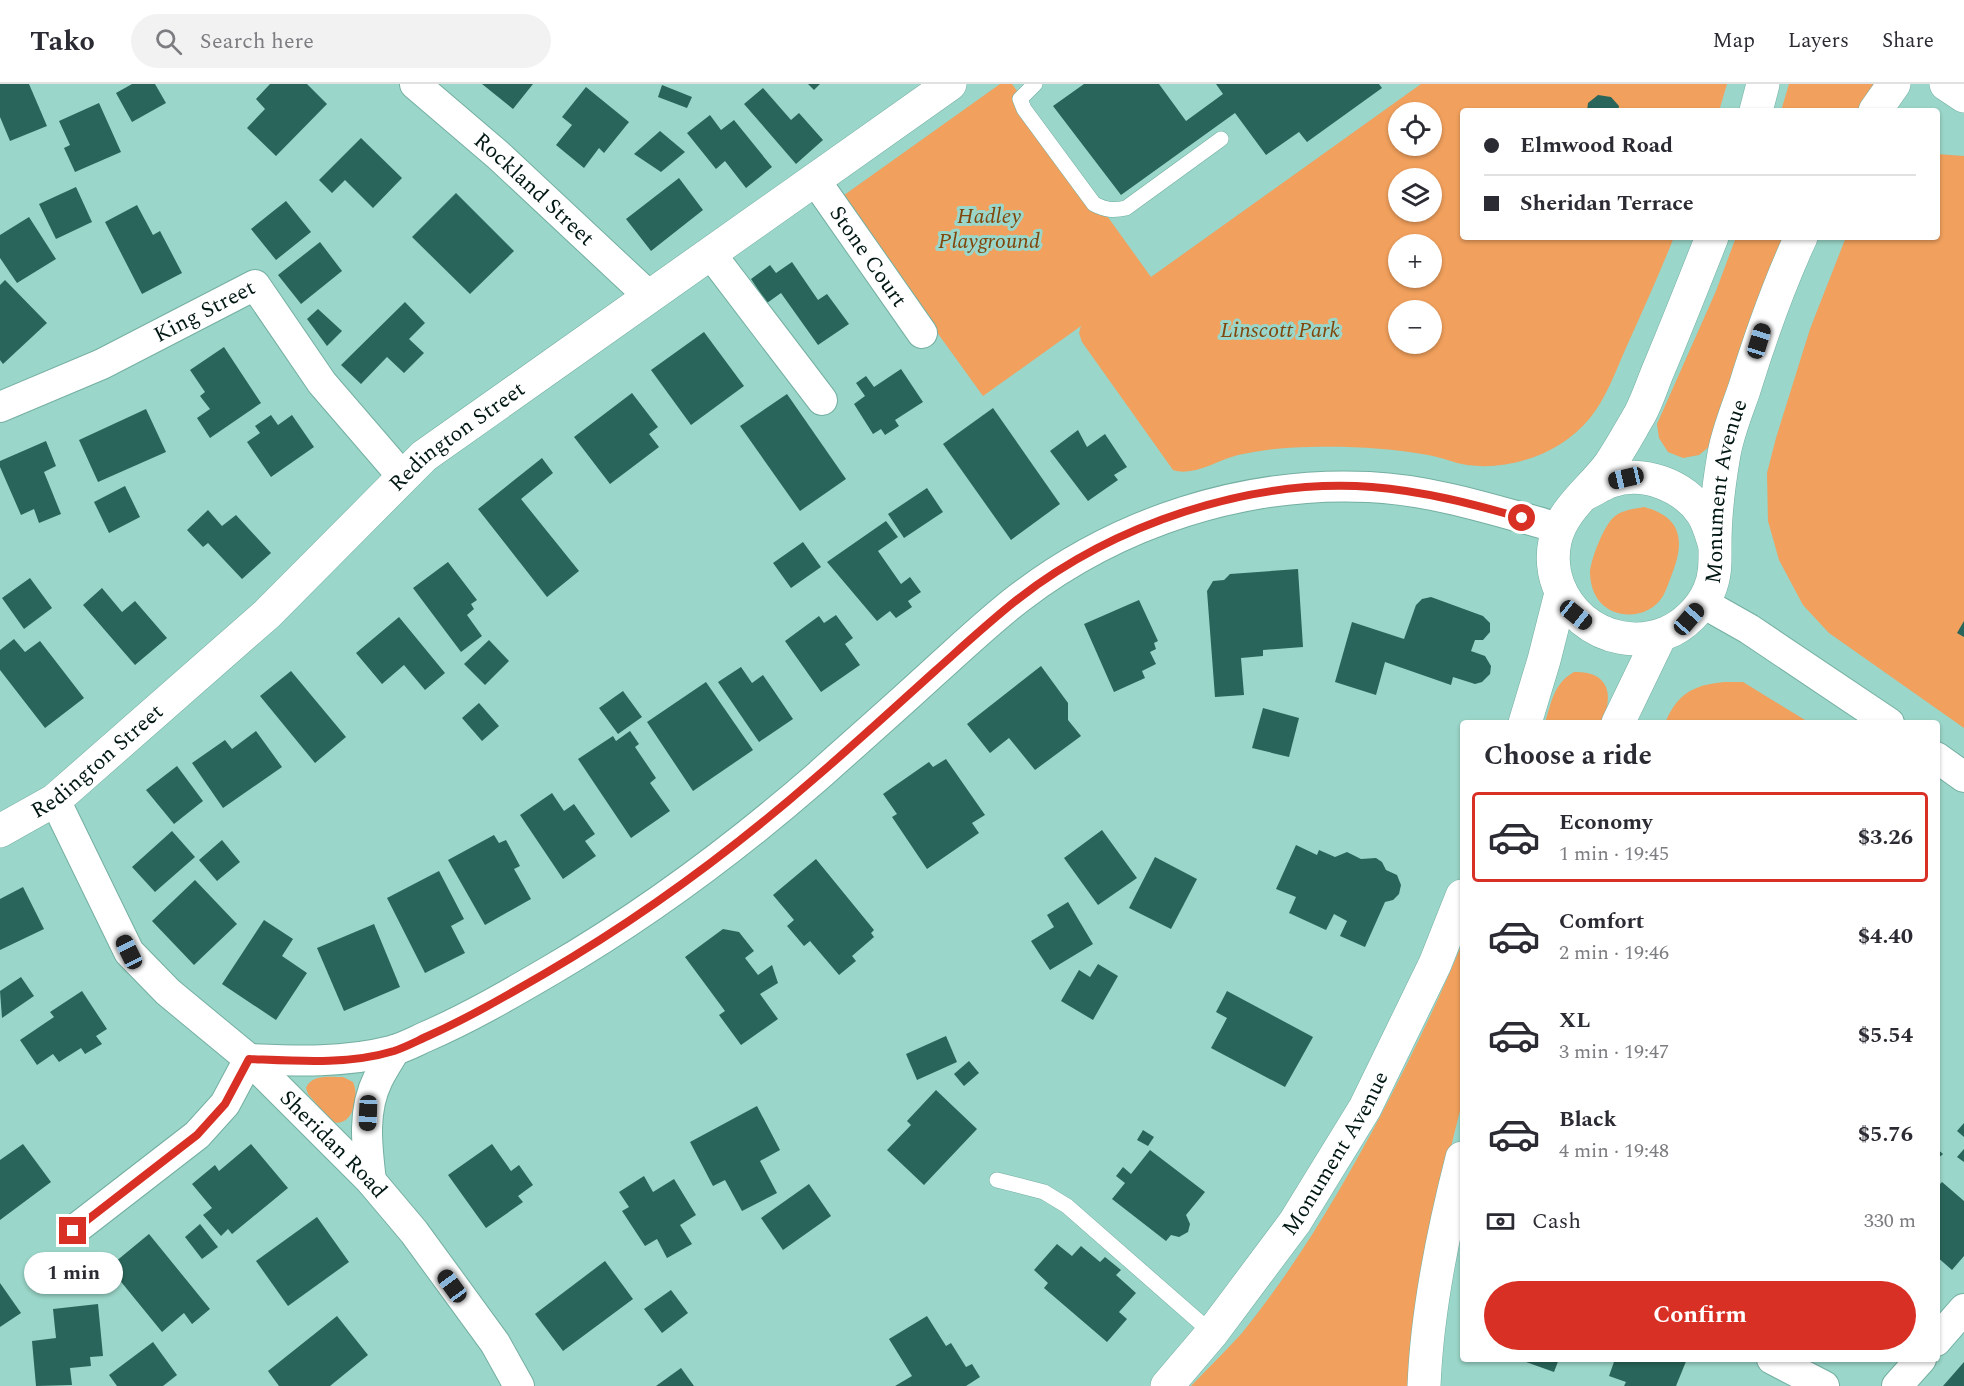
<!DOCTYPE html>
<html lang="en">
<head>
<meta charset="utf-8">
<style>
  :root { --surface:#fff; --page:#f2f2f3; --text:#2b2b33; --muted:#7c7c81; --line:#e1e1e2; --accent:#d93025 }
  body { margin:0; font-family:Spectral,serif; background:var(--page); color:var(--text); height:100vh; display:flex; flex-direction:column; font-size:22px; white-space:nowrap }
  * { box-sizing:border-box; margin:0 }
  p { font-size:20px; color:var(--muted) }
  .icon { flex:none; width:33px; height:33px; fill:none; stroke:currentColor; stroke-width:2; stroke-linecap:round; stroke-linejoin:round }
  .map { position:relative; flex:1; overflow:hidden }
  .sheet { position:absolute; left:1460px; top:636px; width:480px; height:642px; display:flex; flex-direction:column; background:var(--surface); border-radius:6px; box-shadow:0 2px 4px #0004 }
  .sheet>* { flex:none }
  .guide { position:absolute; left:1460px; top:24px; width:480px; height:132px; border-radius:6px; box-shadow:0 2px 4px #0004; display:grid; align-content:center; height:132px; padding:0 24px; background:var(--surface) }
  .tools { position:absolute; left:1388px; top:18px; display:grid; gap:12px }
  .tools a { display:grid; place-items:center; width:54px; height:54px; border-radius:50%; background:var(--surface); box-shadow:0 2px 4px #0004; font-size:30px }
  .end { position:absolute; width:27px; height:27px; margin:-14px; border:8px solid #d93025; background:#fff; box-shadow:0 0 0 3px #fff }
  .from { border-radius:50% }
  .bubble { position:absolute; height:42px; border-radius:21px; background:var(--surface); box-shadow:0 2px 4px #0004; font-size:20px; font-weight:700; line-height:42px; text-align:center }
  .car { position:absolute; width:18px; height:36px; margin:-18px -9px; border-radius:8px; box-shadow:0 0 4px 2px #0007; background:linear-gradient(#222 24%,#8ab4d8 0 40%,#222 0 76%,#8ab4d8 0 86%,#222 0) }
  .guide b { display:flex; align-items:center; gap:21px; height:57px; font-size:22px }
  .guide b+b { border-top:2px solid var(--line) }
  .guide i { width:15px; height:15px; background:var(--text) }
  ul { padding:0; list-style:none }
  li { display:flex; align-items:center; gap:18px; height:90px; margin:0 12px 9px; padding:0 12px; border:3px solid transparent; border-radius:6px }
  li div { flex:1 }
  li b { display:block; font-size:22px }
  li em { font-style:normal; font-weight:700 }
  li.current { border-color:var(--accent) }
  li>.icon { width:54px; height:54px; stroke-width:1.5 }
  h2 { padding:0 24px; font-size:27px; line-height:72px }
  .pay { display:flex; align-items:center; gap:15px; height:66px; padding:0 24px; font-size:22px }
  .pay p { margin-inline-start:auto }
  .primary-button { display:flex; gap:12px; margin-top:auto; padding:12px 24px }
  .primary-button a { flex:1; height:69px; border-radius:36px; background:var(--accent); color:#fff; font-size:24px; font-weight:700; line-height:69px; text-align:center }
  header { display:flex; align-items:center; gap:36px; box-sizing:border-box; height:84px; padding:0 30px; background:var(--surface); border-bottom:2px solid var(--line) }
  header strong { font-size:28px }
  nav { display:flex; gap:33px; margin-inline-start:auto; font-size:21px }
  .search { width:420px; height:54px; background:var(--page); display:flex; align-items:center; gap:15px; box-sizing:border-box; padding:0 21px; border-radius:33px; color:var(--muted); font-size:22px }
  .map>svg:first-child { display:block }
  .green { fill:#f1a05d; fill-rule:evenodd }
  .building { fill:#29655a }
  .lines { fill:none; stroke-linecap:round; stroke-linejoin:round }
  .service-casing { stroke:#74afa2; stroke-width:16 }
  .minor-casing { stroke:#74afa2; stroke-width:32 }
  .tertiary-casing { stroke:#74afa2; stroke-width:34 }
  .service { stroke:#fff; stroke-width:15 }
  .minor { stroke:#fff; stroke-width:30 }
  .tertiary { stroke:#fff; stroke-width:33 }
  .route { stroke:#d93025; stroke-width:8 }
  .labels { text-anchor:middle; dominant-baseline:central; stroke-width:6; stroke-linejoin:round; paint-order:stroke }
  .street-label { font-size:22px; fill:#011713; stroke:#9ad6c9 }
  .park-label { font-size:22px; font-style:italic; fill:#80460b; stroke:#9ad6c9 }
</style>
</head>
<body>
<header>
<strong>Tako</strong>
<div class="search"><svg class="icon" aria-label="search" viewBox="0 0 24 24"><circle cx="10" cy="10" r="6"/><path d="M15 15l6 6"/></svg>Search here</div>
<nav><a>Map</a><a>Layers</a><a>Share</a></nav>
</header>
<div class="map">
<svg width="1964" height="1302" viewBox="0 0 1964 1302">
  <rect width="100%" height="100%" fill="#9ad6c9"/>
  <g class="green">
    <path d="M1000 0H1012L1151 193 1421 0H1727L1719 27H1462V153H1674C1659 191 1642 228 1625 266 1615 289 1606 314 1590 334 1562 369 1511 387 1467 381 1454 379 1441 373 1428 371 1390 364 1349 362 1310 363 1286 363 1262 366 1238 371 1218 376 1193 393 1173 386L1082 258 1079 249 1081 242 983 312 840 114ZM1398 28H1431V62H1398ZM1398 94H1431V128H1398ZM1398 160H1431V194H1398ZM1398 226H1431V260H1398Z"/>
    <polygon points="1789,0 1876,0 1859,27 1781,27"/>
    <polygon points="1937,70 1964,72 1964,644 1829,549 1803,521 1779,476 1768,437 1767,389 1776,354 1810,245 1846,153 1936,153"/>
    <polygon points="1736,153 1783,153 1710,362 1699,371 1683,374 1668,368 1659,354 1657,340 1716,207"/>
    <path d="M1644 423C1682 433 1685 457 1672 490 1669 497 1667 505 1663 512 1650 534 1617 537 1600 518 1593 510 1590 498 1590 488 1591 475 1604 441 1614 433 1622 426 1633 425 1644 423Z"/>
    <path d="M1574 588C1609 587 1615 611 1601 639H1545C1551 619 1554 599 1574 588Z"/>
    <path d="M1724 598H1743L1810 639H1665C1677 610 1693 601 1724 598Z"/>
    <path d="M1462 860V1019L1432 1138 1411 1302H1191C1208 1284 1226 1267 1242 1249 1297 1181 1341 1106 1382 1029 1411 973 1438 918 1462 860Z"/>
    <path d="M343 993 353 998C360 1013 353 1044 332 1038L308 1010 306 1004C311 990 330 993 343 993Z"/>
  </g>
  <g class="building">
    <polygon points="0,0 29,0 47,42 10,57 0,33"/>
    <polygon points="132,0 155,0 166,19 132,38 116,9"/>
    <polygon points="270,0 307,0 327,20 276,72 247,44 265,25 256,15"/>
    <polygon points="482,0 533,0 513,25"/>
    <polygon points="808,0 820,0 814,6"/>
    <polygon points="1084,0 1159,0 1186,37 1223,10 1216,0 1379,0 1382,4 1307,58 1299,48 1266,71 1235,29 1121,111 1053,22"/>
    <polygon points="662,1 692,13 687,24 658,13"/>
    <polygon points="586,3 629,38 604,69 599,64 584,84 556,61 572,41 562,33"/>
    <polygon points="763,4 791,36 799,29 823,56 796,80 744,20"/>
    <polygon points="1598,11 1611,13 1619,22 1618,27 1587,27 1588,19"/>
    <polygon points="99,19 121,68 75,88 64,64 70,61 59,37"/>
    <polygon points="710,31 721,46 734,36 772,83 746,104 725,77 716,85 687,49"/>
    <polygon points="660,47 685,68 661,88 634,70"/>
    <polygon points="361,54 402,94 373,124 345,96 332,109 319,96"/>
    <polygon points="679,94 703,126 651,167 626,135"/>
    <polygon points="76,103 92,138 56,155 39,120"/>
    <polygon points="456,109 514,167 470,210 412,153"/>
    <polygon points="286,117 311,148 276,176 251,145"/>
    <polygon points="137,121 153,151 160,147 182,189 142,210 105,138"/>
    <polygon points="29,133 56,175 17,199 0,174 0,151"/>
    <polygon points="320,158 342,187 301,220 278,191"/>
    <polygon points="792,178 818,216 827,210 849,240 818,261 781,209 767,219 751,195 770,181 776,189"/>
    <polygon points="5,196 47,239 3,280 0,276 0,201"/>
    <polygon points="405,218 425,239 409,255 424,269 404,289 387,273 361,300 341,281"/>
    <polygon points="318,225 342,247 327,262 307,235"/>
    <polygon points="704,248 744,302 691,341 651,286"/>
    <polygon points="224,263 261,319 210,354 197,334 210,325 200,312 205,308 190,286"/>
    <polygon points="901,285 923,318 895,336 899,342 885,351 881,345 873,350 854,320 865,312 856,299 866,292 874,303"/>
    <polygon points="632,309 658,343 649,350 659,363 610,400 574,353"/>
    <polygon points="787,310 846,395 800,427 740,342"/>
    <polygon points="993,324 1060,420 1011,456 943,360"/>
    <polygon points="146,325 166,368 98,398 79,356"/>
    <polygon points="271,331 278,341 292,331 314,363 271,393 247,358 260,349 255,342"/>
    <polygon points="1078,346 1087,363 1105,350 1127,383 1114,391 1118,396 1088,417 1050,367"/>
    <polygon points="46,357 56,382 44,388 61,430 39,439 34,425 21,431 0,383 0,377"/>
    <polygon points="542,374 553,389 521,415 579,487 547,513 478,425"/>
    <polygon points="125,402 140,433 109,449 94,418"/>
    <polygon points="927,404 943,428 904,454 888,430"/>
    <polygon points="208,426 222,442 236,431 271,469 242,495 208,459 203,463 187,446"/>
    <polygon points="886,437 898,453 878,467 901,500 910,493 921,508 908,517 912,523 896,534 890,527 877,537 827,478"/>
    <polygon points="803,458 821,483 791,504 773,479"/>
    <polygon points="448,478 477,516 471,520 474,525 467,531 482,552 461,568 413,504"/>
    <polygon points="1298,485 1303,563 1263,566 1263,572 1241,574 1244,611 1215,613 1207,507 1213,497 1224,496 1230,490"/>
    <polygon points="30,494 52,524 24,545 2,514"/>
    <polygon points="102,504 122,528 135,517 167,554 135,581 83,521"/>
    <polygon points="1431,513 1483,532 1490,539 1490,548 1483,556 1475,556 1471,567 1485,572 1491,582 1490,590 1482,598 1475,600 1453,593 1451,601 1385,578 1376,611 1335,598 1352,538 1404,555 1416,521 1422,515"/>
    <polygon points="1139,516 1158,557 1154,559 1156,565 1150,568 1156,580 1142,587 1145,594 1114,608 1084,540"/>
    <polygon points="836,531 853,554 845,560 860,581 821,608 785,557 819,532 824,539"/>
    <polygon points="399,533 445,589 425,606 404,581 382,600 356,569"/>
    <polygon points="1964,537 1964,553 1957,549"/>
    <polygon points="14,555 25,568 40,557 84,614 45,644 0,586 0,566"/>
    <polygon points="489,556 509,577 485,601 464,580"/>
    <polygon points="1041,582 1068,619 1068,636 1081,652 1035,686 1009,654 990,669 967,640"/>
    <polygon points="741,583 752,599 763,591 793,635 759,658 718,598"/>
    <polygon points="291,587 346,653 315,679 260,612"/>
    <polygon points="706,598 753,666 693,707 647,638"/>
    <polygon points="623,607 642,633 618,650 599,624"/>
    <polygon points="479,619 499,642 482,657 462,634"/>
    <polygon points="1263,624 1299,634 1289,673 1252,664"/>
    <polygon points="256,647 282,683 223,724 192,679 225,656 232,665"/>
    <polygon points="630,647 639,660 635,663 656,694 650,699 670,727 631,754 578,675 613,652 616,657"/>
    <polygon points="946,675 985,731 972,739 979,749 927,785 892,733 897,730 883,710 929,678 933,683"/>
    <polygon points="177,682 203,717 174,740 146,706"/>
    <polygon points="552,709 564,727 574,720 595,750 585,757 596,772 563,795 520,731"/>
    <polygon points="1102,746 1137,794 1098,821 1064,774"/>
    <polygon points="172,747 195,773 155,808 132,783"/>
    <polygon points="494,751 499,759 506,756 520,782 514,785 531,815 485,841 448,776"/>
    <polygon points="222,756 240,778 217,797 199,776"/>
    <polygon points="1296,761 1317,771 1319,766 1335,773 1347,768 1361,775 1376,774 1382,778 1386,786 1397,791 1401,801 1399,810 1393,816 1385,818 1365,863 1340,852 1347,837 1334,830 1326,846 1289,829 1296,813 1276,805"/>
    <polygon points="1155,773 1197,795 1171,845 1129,824"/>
    <polygon points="816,775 874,846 871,849 874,853 852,872 856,877 839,891 810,857 804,862 787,842 794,836 773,811"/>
    <polygon points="439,787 464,835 451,842 465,869 425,889 387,814"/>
    <polygon points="195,796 237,840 194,881 152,837"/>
    <polygon points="23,803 44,845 0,866 0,815"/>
    <polygon points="1068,818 1093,860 1050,886 1031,857 1054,843 1047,831"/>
    <polygon points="264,836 293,855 282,872 307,889 276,936 222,900"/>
    <polygon points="374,840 400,903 344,927 317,864"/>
    <polygon points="723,845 739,848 754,867 745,874 758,891 772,881 778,899 760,910 778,935 741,961 719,931 725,927 685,873"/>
    <polygon points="1098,880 1118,892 1093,936 1061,917 1079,886 1090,893"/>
    <polygon points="21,893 34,912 2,934 0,907"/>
    <polygon points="82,907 107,945 96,952 102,960 85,970 81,964 59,978 53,970 37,981 20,956 54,933 50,928"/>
    <polygon points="1227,907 1313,953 1285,1003 1211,964 1227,934 1216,928"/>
    <polygon points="946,952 957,978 917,996 906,970"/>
    <polygon points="969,977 979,989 964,1002 954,990"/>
    <polygon points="936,1006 977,1045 924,1101 887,1066 911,1041 907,1037"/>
    <polygon points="757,1022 780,1066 760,1077 777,1109 742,1127 725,1096 713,1102 690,1058"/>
    <polygon points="1964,1039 1964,1053 1957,1047"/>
    <polygon points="1143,1046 1154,1053 1148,1062 1137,1056"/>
    <polygon points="23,1060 51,1098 0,1136 0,1076"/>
    <polygon points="251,1060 288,1104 232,1150 228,1145 221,1152 203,1131 212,1124 192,1100 215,1081 219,1087"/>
    <polygon points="492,1060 511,1087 519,1081 533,1101 518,1112 523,1118 486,1144 448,1091"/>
    <polygon points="1936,1064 1943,1070 1936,1076"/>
    <polygon points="1964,1065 1964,1078 1957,1073"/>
    <polygon points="1150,1066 1205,1108 1186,1131 1190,1140 1188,1148 1179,1153 1171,1151 1166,1157 1112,1115 1125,1099 1116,1092 1123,1083 1131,1090"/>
    <polygon points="644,1092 653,1108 674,1095 696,1131 680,1141 692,1160 667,1174 657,1155 645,1162 622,1127 629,1123 619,1108"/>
    <polygon points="1942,1098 1964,1117 1964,1172 1952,1186 1936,1172 1936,1104"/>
    <polygon points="809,1100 831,1132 783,1166 761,1134"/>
    <polygon points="317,1133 349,1178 288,1222 256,1177"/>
    <polygon points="200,1140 218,1163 202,1175 185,1153"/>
    <polygon points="149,1150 210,1225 192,1240 184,1229 162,1248 109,1183"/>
    <polygon points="1057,1160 1072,1172 1081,1162 1100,1178 1105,1173 1121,1186 1116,1191 1136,1209 1119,1228 1127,1235 1107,1258 1044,1204 1048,1199 1034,1186"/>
    <polygon points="605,1177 633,1215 563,1267 535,1230"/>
    <polygon points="0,1199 21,1229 0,1243"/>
    <polygon points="671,1206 688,1229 662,1249 644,1225"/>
    <polygon points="98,1220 103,1272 90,1273 91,1282 70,1284 72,1301 36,1302 32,1257 56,1254 53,1225"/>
    <polygon points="337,1232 368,1271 330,1302 279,1302 268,1287"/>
    <polygon points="927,1232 946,1262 951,1259 966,1283 972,1280 980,1293 966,1302 895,1302 912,1292 889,1255"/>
    <polygon points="153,1258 177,1291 163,1302 117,1302 109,1291"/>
    <polygon points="1518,1275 1559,1275 1554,1288"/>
    <polygon points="1615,1275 1687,1275 1676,1302 1624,1302 1626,1298 1609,1292"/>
    <polygon points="1964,1278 1964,1302 1943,1302"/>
    <polygon points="681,1284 694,1302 656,1302"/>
  </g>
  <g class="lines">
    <defs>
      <g id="service">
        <path d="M1035 0 1020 15 1024 25 1094 120C1106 126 1113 127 1126 124L1221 55"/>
        <polyline points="997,1096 1044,1108 1067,1122 1212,1249"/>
      </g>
      <g id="minor">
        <path id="s1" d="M415 0 498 71 650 213"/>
        <path id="s2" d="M815 96 922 249"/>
        <polyline points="710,169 822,316"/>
        <path id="s3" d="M0 323 102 280 255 201 322 299 403 393"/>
        <polyline points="1703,519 1749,545 1889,639"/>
        <polyline points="1936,673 1964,693"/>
        <path id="s4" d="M55 716 129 868 168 908 249 975 371 1097 414 1148 495 1259 519 1302"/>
        <path d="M371 1097C367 1063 362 1027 378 995 383 985 389 976 395 966"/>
        <path d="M73 1147 197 1051 225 1020 249 975C297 977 344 979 391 967 403 964 414 958 425 953 469 934 510 910 551 886 647 830 733 766 817 693 856 658 896 623 934 588 962 563 989 537 1019 514 1118 438 1244 397 1369 403 1434 406 1497 427 1559 444"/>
        <polyline points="1936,1257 1964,1225"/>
        <polyline points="1772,1275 1824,1302"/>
        <polyline points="1897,1302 1921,1275"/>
      </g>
      <g id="tertiary">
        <polyline points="1946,0 1964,12"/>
        <polyline points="1756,27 1763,0"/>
        <polyline points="1875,27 1894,0"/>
        <path id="s5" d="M1712 153C1695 196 1678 239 1660 282 1653 298 1648 315 1640 330 1630 347 1621 364 1610 380 1592 405 1562 425 1555 457 1542 520 1605 573 1666 549 1684 542 1701 525 1709 507 1716 491 1715 477 1715 460 1715 430 1719 399 1724 370 1728 348 1737 326 1744 306 1760 254 1778 203 1801 153"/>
        <path d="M1585 410C1594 406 1602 400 1611 397 1643 386 1683 401 1702 429 1708 438 1711 449 1714 459"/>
        <polyline points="1525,639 1544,576 1561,509"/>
        <polyline points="1618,639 1660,552"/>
        <path id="s6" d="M0 747 55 716 267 530 424 372 950 0"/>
        <path id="s7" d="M1167 1302 1212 1249 1295 1138 1365 1024 1435 880 1462 812"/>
        <path d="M1424 1302C1427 1225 1443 1148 1462 1074"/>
      </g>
    </defs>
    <use href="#service" class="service-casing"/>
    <use href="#minor" class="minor-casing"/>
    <use href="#tertiary" class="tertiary-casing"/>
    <use href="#service" class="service"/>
    <use href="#minor" class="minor"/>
    <use href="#tertiary" class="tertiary"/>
  </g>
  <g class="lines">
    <path class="route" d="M73 1147 197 1051 225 1020 249 975C297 977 348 981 394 967 406 963 417 957 428 952 468 934 506 912 544 890 642 833 729 769 815 694 856 659 895 623 935 587 962 563 989 538 1018 515 1114 440 1250 394 1372 403 1423 407 1473 420 1522 434"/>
  </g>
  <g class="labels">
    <g class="street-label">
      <text stroke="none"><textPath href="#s1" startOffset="159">Rockland Street</textPath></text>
      <text stroke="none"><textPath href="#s2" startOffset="93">Stone Court</textPath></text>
      <text stroke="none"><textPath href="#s3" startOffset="226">King Street</textPath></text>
      <text stroke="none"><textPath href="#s6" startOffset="606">Redington Street</textPath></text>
      <text stroke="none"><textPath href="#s5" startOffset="684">Monument Avenue</textPath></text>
      <text stroke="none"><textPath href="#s6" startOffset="120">Redington Street</textPath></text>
      <text stroke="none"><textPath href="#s4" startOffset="450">Sheridan Road</textPath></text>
      <text stroke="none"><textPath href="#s7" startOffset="288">Monument Avenue</textPath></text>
    </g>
    <g class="park-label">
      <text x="989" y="132">Hadley<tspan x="989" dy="25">Playground</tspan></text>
      <text x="1280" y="246">Linscott Park</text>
    </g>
  </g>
</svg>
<div class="tools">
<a><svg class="icon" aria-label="locate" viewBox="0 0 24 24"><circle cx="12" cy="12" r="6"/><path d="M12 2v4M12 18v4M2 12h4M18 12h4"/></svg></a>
<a><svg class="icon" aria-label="layers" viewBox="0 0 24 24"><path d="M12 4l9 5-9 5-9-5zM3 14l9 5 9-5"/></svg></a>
<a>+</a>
<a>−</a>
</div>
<i class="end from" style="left:1522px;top:434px"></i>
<i class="end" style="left:73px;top:1147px"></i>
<div class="bubble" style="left:24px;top:1168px;width:99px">1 min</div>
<i class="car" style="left:1759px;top:257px;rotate:17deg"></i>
<i class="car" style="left:1626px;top:394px;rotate:257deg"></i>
<i class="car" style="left:1576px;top:531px;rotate:129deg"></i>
<i class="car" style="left:1689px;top:535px;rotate:41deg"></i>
<i class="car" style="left:129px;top:868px;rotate:334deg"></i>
<i class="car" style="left:368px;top:1029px;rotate:182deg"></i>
<i class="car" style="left:452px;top:1202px;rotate:324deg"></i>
<div class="guide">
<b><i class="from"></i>Elmwood Road</b>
<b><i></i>Sheridan Terrace</b>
</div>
<section class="sheet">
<h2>Choose a ride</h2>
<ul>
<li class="current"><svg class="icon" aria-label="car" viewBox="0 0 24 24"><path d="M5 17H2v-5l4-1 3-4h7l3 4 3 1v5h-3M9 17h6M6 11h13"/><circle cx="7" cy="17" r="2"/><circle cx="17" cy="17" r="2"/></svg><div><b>Economy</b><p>1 min · 19:45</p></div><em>$3.26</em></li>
<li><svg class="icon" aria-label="car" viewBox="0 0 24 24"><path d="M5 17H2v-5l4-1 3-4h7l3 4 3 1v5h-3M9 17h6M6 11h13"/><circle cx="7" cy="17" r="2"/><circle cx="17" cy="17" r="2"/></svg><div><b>Comfort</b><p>2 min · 19:46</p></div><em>$4.40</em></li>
<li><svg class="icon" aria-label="car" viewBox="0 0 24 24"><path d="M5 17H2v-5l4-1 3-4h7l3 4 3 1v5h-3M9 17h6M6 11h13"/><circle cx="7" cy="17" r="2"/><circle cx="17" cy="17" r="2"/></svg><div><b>XL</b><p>3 min · 19:47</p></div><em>$5.54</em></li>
<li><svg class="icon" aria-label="car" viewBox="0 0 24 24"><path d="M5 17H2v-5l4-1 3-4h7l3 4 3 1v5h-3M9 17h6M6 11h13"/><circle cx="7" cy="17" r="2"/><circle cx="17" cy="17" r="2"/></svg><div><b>Black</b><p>4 min · 19:48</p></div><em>$5.76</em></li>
</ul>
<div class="pay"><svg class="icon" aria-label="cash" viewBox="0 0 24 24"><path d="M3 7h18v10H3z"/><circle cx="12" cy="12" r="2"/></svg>Cash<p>330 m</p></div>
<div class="primary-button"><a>Confirm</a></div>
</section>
</div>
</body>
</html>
